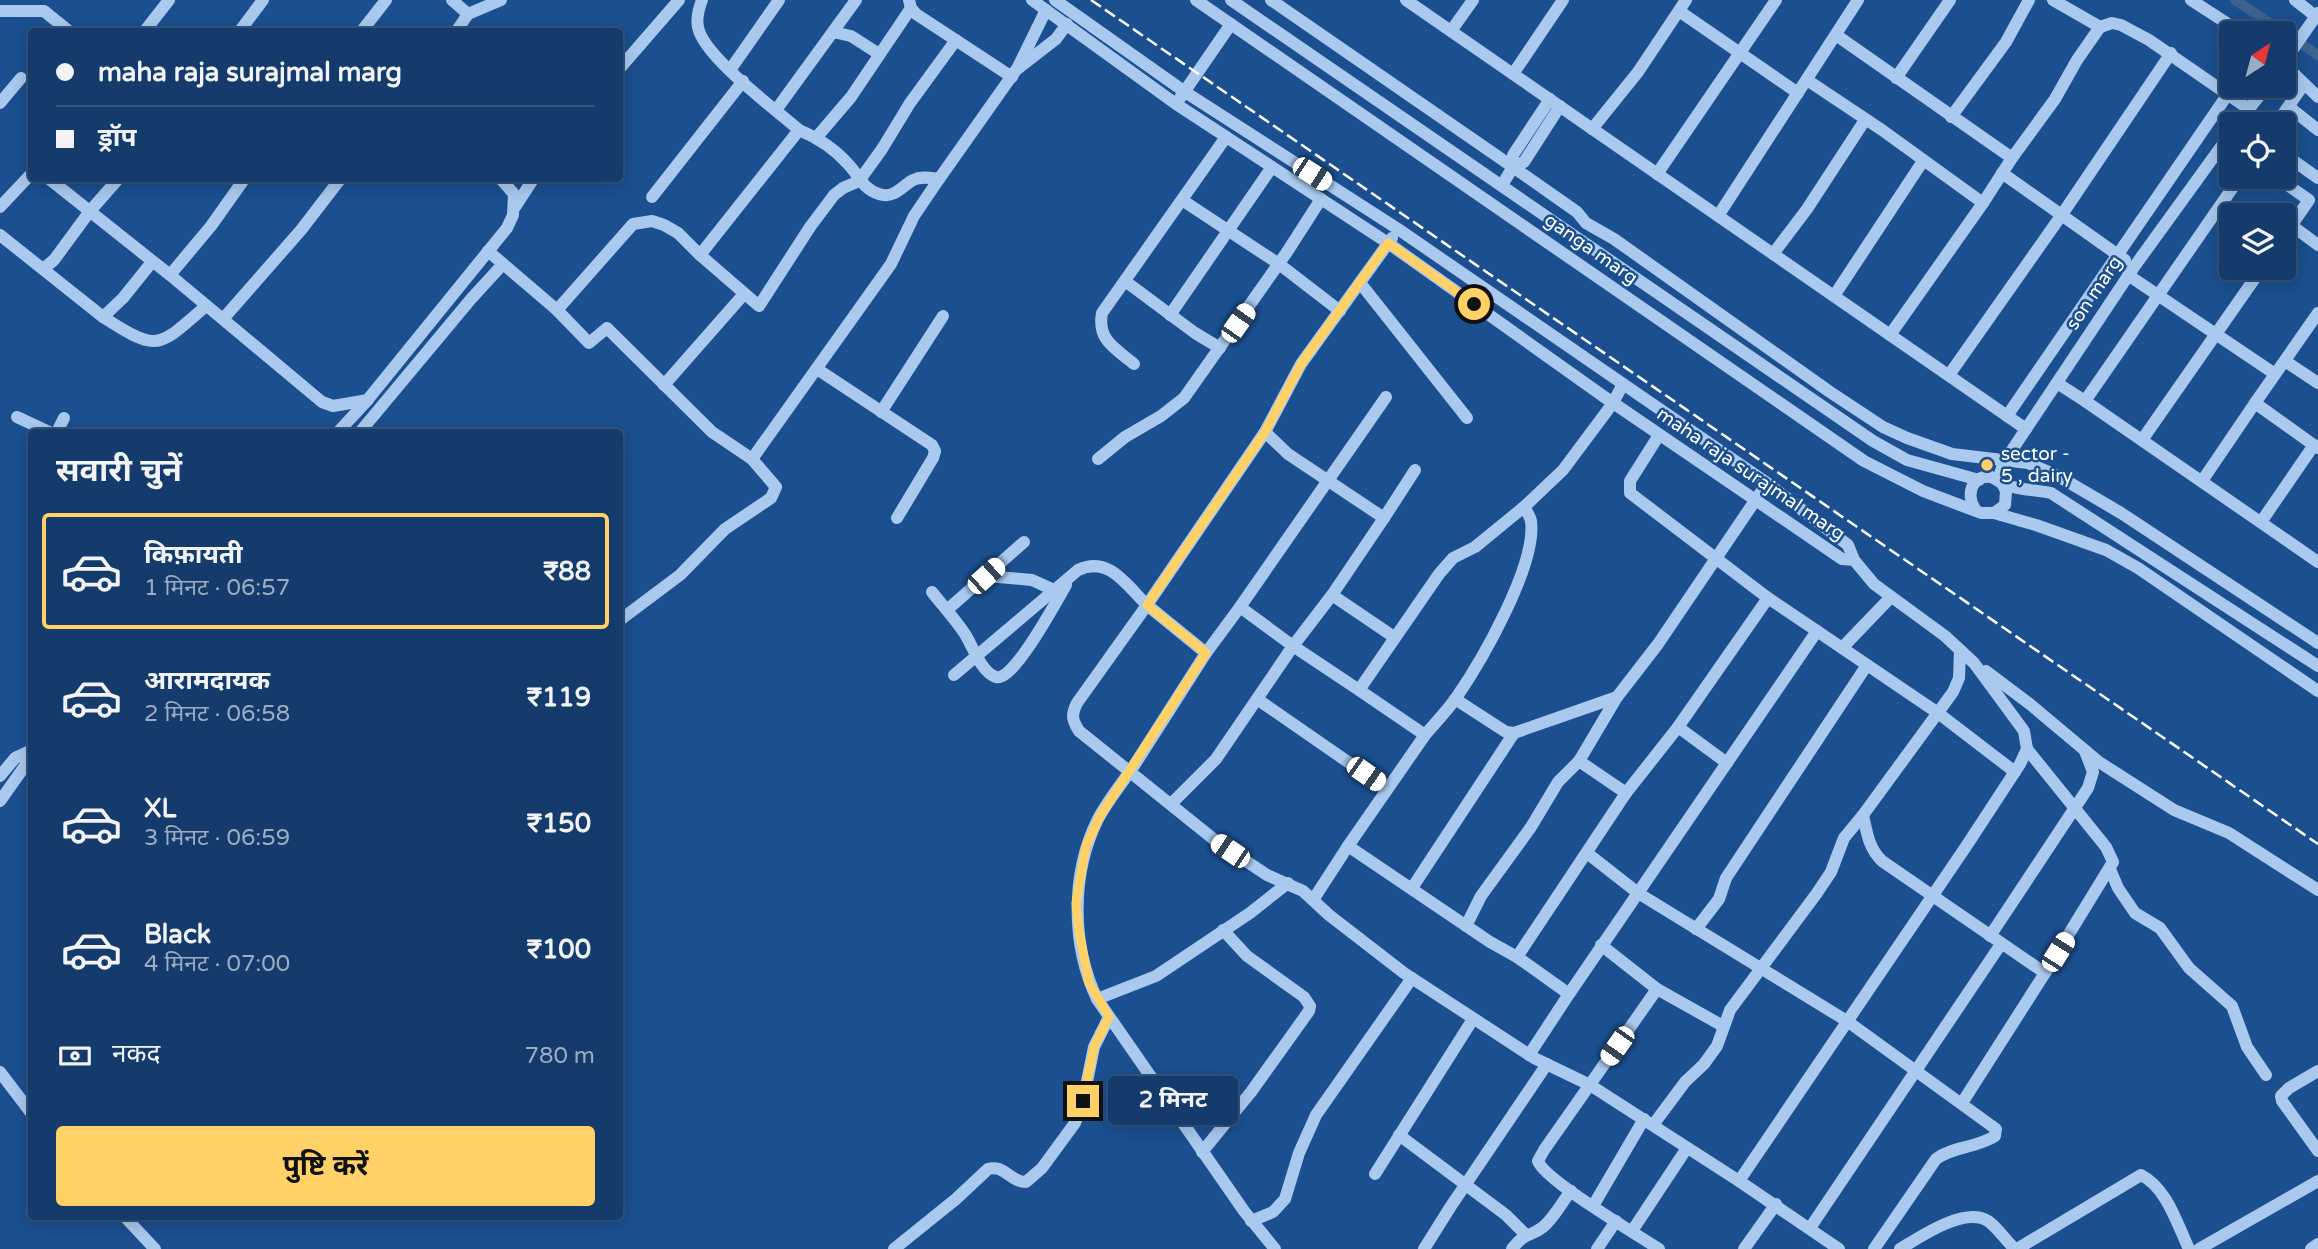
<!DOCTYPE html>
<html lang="hi">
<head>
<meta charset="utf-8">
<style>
  :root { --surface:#143b6b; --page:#1d4271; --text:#f1f3f6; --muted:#9dadc1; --line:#33557e; --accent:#ffd166 }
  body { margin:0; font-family:"Varela Round","Noto Sans Devanagari",sans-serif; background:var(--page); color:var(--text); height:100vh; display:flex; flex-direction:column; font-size:26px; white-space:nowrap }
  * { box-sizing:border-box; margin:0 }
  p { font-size:23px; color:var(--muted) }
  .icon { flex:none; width:38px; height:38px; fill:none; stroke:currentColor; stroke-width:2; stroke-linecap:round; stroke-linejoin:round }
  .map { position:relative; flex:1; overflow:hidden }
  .side { position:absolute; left:28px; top:429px; width:595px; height:791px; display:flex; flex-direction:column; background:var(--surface); border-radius:7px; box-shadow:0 4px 18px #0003,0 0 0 2px var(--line) }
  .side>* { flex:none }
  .top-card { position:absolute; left:28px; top:28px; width:595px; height:154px; border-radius:7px; box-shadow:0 4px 18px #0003,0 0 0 2px var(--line); display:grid; align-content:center; height:154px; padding:0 28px; background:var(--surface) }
  .needle { width:46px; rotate:36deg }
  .buttons { position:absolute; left:2219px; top:21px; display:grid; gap:14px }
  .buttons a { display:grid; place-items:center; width:77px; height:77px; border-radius:7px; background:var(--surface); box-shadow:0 4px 18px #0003,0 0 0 2px var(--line); font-size:35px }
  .end { position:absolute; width:32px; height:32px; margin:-16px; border:9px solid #ffd166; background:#111; box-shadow:0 0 0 4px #111 }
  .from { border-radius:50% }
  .bubble { position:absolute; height:49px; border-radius:7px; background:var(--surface); box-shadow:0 4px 18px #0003,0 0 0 2px var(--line); font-size:23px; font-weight:700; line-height:49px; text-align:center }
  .car { position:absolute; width:21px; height:42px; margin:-21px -10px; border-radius:9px; box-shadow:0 0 5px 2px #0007; background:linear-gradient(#fff 24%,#345 0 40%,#fff 0 76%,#345 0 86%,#fff 0) }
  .top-card b { display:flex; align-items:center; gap:24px; height:66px; font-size:26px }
  .top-card b+b { border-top:2px solid var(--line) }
  .top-card i { width:18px; height:18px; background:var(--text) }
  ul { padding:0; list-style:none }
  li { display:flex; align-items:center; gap:21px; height:116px; margin:0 14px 10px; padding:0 14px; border:4px solid transparent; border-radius:7px }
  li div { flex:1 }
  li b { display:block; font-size:26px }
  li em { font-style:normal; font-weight:700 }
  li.on { border-color:var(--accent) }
  li>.icon { width:63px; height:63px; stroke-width:1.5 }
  h2 { padding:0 28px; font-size:32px; line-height:84px }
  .pay { display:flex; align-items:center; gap:18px; height:77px; padding:0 28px; font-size:26px }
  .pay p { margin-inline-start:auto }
  .button { display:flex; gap:14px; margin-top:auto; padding:14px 28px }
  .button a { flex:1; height:80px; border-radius:7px; background:var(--accent); color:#111; font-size:28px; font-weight:700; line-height:80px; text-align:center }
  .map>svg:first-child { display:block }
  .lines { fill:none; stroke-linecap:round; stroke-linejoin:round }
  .canal { stroke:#3c6290; stroke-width:10 }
  .minor { stroke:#a9c9ee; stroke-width:12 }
  .rail { stroke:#fff; stroke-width:2.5; stroke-dasharray:12 5; stroke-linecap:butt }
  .route { stroke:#ffd166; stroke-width:9 }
  .poi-dot { fill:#ffd166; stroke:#1b4f8f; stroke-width:2.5 }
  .labels { text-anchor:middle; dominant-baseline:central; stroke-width:5; stroke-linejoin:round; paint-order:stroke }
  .street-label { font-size:19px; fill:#fff; stroke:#1b4f8f }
  .poi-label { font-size:19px; fill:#fff; stroke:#1b4f8f; text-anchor:start }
</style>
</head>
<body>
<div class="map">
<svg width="2318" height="1249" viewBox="0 0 2318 1249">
  <rect width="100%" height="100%" fill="#1b4f8f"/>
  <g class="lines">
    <polyline class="canal" points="2235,0 2318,55"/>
    <g class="minor">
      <polyline points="452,0 468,14 456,32"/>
      <path d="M702 0C699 8 696 18 698 27 703 56 775 109 799 130"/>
      <polyline points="909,0 911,8 916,14 1012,77"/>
      <polyline points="1032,0 1176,104 1388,243 1603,396 1842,559 1854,560"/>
      <polyline points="1055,0 1185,92 1398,229 1767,483 1831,532 1848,545 1854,560 1874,584 1945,636 1974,663 2024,731 2027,749 2020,764 1967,845 1739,1181 1839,1249"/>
      <polyline points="1196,0 1864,461 1923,491 1981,513 1994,513 2036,525 2106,550 2138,568 2318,691"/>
      <polyline points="1231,0 1873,441 1907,460 1979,480"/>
      <polyline points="1271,0 1513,167 1577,212 1586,223 1614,239 1830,392 1883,427 1907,438 1952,454 2028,463 2058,476 2121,513 2318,643"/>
      <polyline points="1406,0 2026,429"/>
      <polyline points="2053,0 2100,27 2112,23 2121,25 2149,40 2249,109"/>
      <polyline points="2191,0 2242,33"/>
      <polyline points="2295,0 2318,18"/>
      <polyline points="0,11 44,11 70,32"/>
      <polyline points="1679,11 1798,93"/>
      <polyline points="468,14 501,0"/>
      <polyline points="1451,31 1473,0"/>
      <polyline points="144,32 169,0"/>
      <polyline points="239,32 263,0"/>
      <polyline points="361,32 386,0"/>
      <polyline points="833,32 851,36 879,54"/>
      <polyline points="2284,62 2318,13"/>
      <polyline points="2284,64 2318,97"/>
      <polyline points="1018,67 1046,10"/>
      <polyline points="620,68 679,0"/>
      <polyline points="730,70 779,0"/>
      <polyline points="1513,74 1563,0"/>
      <polyline points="1896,78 1950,0"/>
      <polyline points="1807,80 1882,130 1983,203 2012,158 1836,35"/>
      <polyline points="1180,98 1231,24"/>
      <polyline points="0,103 21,78"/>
      <polyline points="2289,107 2318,130"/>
      <polyline points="776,110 856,0"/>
      <polyline points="1951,117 2006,42 2029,0"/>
      <polyline points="2237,124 2267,86"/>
      <polyline points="2276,124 2304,84"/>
      <polyline points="1592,129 1638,72 1686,0"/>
      <polyline points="816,138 851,97 911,8"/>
      <polyline points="2284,154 2318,178"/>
      <polyline points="2012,158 2055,99 2077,60 2100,27"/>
      <polyline points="1513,167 1524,162 1560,106"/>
      <polyline points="2002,173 2125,260"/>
      <polyline points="1657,174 1776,0"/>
      <polyline points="2240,177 2085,401 2318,562"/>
      <polyline points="2276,177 2309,200 2284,236"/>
      <polyline points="48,178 170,275 322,402 333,406 368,400"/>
      <polyline points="1502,185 1513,167 1513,155 1550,99"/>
      <polyline points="652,197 743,81"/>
      <polyline points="1182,200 1279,264 1340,311"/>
      <polyline points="0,207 32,173"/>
      <polyline points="515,207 534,178"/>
      <polyline points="1718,216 1858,0"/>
      <polyline points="2291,225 2318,245"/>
      <polyline points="0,235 103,317 123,298 152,262"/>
      <polyline points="1392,238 1301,364 1265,432 1288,454 1384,518 1332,595 1394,637"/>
      <path d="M488 251 557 310 633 224 652 221 664 225 678 233 700 255 799 130C818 138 834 148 848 164 859 175 862 189 879 194 894 199 901 187 913 180 921 176 930 178 939 179L1016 70 1056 39 1067 24"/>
      <polyline points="1773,254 1807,209 1865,120"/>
      <polyline points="700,255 759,306 810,227 834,195 843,188 859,181 882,149 910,103 956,40"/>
      <polyline points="43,269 54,260 90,211 119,178"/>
      <polyline points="170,275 211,226 245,178"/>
      <polyline points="2128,275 2275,374"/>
      <polyline points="1125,281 1195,333 1220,348"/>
      <polyline points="1361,284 1467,418"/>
      <polyline points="1834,296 1923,161"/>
      <polyline points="557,310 589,343 607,328 712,432 752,459 891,264 914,216 939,179"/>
      <polyline points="2318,313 2255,403 2318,448"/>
      <polyline points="1170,315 1272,167"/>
      <path d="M103 317C159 353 157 348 206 306"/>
      <polyline points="223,319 301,230 341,178"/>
      <polyline points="1890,335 1983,203"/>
      <polyline points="2285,361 2318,383"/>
      <path d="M1134 364C1115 348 1097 340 1102 313L1226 137"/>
      <polyline points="817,369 932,445 935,451 933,458 897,518"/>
      <polyline points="1949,375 2063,213 2171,53"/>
      <polyline points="2057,383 2085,401"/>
      <polyline points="664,385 744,294"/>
      <polyline points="881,412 943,316"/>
      <polyline points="2007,416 2228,94"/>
      <polyline points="17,417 49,432"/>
      <polyline points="57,432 64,418"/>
      <polyline points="338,432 365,403 507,228 513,215 514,194 500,178"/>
      <polyline points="360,432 471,299 503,264"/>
      <polyline points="2142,440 2262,268"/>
      <polyline points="1098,459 1125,437 1161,416 1184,398 1287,252 1321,199"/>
      <polyline points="1998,480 2004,462 2134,267 2231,133"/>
      <polyline points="2202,481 2255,403"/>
      <path d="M1524 507C1527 512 1530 516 1531 521 1537 565 1481 662 1456 698 1447 711 1435 723 1425 735L1359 690 1439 574 1453 558 1475 547 1524 507 1563 470 1613 403 1623 384"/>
      <path d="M1975 509C1966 496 1971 474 1991 477 1997 479 2000 483 2006 485 2020 490 2037 490 2051 493L2318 666"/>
      <polyline points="1994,513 2005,505 2006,491 2003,485"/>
      <polyline points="1384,518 1415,470"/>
      <polyline points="2261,522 2314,445"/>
      <polyline points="987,576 1032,580 1054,590"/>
      <path d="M932 592C943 606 955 619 965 634 973 647 981 672 996 677 1013 683 1057 600 1066 585"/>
      <polyline points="1332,595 1293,646 1359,690"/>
      <polyline points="1240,607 1206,653 1147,605 1265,432"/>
      <polyline points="947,610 1024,542"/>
      <polyline points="620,620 680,575 725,529 771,498 776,487 752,459"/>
      <polyline points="1817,631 1938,713 2015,772"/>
      <polyline points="1842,648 1891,597"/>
      <path d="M1206 653C1183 689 1160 725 1137 761 1125 780 1109 798 1098 819 1071 873 1071 944 1097 999L1244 1211 1275 1249"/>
      <polyline points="1986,671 2031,705 2099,762 2174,810 2229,833 2318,890"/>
      <path d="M954 675 1078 570C1109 555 1127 586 1147 605L1077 703C1071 715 1072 720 1079 731L1216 841 1267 875 1303 891 1329 915 1404 973 1534 1058 1590 1085 1739 1181"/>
      <polyline points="1257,699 1387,789"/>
      <polyline points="1455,699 1506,732 1514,733 1617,697 1658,644 1767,483"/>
      <polyline points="1678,727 1727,763"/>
      <polyline points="1425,735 1348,846 1490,942 1517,957 1569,994 1817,631 1768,598 1630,493 1630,481 1659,435"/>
      <polyline points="2027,749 2106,847 2113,862 2045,973"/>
      <polyline points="1579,761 1626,793"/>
      <polyline points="0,776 15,758 32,750"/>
      <polyline points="0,801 32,756"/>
      <polyline points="1171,804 1216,759 1293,646 1240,607 1386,397"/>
      <path d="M1863 815C1867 834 1869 848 1882 861L2045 973 1962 1103"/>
      <path d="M1587 853 1638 893 1847 1021 1996 1129 1995 1136C1977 1148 1953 1146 1936 1159L1874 1249"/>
      <polyline points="2110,869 2118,888 2135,913 2160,928 2189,968 2232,1006 2247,1047 2266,1075"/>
      <polyline points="1412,888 1514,733"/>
      <polyline points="1313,900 1348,846"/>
      <polyline points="1466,926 1481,896 1531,827 1558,782 1579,761 1617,697"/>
      <polyline points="1696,929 1719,899 1726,878 1867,665"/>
      <polyline points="1990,936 2088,788 2093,772 2085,751"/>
      <polyline points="1601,945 1657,989 1723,1026"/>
      <polyline points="1517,957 1626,793 1678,727 1768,598"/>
      <path d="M1657 989 1544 1150 1538 1161C1544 1180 1638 1235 1659 1249"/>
      <polyline points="1097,999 1156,976 1250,913 1288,883"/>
      <polyline points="1529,1055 1569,994"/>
      <polyline points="2318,1071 2289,1088 2281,1096 2282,1101 2318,1151"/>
      <polyline points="0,1072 32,1114"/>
      <polyline points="1653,1125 1685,1082 1704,1064 1717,1046 1730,1010 1817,893 1831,872 1844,838 1863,815 1953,692 1959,678 1960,650"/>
      <polyline points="1399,1135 1506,1215 1525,1234"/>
      <polyline points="1202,1152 1251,1092 1309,1011 1310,1006 1304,997 1247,956 1223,930"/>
      <polyline points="1375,1174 1473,1019"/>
      <polyline points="1593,1206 1644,1119"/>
      <polyline points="124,1216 155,1249"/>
      <polyline points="1251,1221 1273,1212 1285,1199 1299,1153 1316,1115 1412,978"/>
      <polyline points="1810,1228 2001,944"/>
      <polyline points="1632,1231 1687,1148"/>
      <path d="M894 1249 956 1199 988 1169C1004 1164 1010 1182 1026 1182L1042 1168 1075 1123 1083 1101 1094 1047 1109 1017"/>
      <polyline points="1424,1249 1451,1206 1547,1064"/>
      <path d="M1512 1249C1526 1231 1529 1238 1543 1227 1554 1218 1562 1202 1571 1191"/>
      <polyline points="1597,1249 1616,1221"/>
      <polyline points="1744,1249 1776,1204"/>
      <path d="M1900 1249C1920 1237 1965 1206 1988 1221 1998 1228 2006 1241 2015 1249"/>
      <path d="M2017 1249 2141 1175C2167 1188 2177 1224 2189 1249"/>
      <polyline points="2199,1249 2318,1181"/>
      <polyline points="2311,1249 2318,1244"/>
    </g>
    <polyline class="rail" points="1091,0 2318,844"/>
  </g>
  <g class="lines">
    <polyline class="route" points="1083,1101 1094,1047 1109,1017 1089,983 1079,931 1076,903 1086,846 1100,816 1206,653 1147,605 1265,432 1301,364 1388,243 1474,304"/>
  </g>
  <circle class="poi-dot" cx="1987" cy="465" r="7"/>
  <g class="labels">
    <g class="street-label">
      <text transform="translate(1591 249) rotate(35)">ganga marg</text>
      <text transform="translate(2094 293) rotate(-56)">son marg</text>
      <text transform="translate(1751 474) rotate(34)">maha raja surajmal marg</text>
    </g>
    <g class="poi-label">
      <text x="2001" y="454">sector -<tspan x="2001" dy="22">5 , dairy</tspan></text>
    </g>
  </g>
</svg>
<div class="buttons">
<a><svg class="needle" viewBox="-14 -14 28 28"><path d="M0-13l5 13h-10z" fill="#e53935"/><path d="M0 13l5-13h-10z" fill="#9dadc1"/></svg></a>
<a><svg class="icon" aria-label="locate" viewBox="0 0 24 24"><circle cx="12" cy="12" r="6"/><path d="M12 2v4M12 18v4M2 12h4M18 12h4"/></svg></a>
<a><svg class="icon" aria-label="layers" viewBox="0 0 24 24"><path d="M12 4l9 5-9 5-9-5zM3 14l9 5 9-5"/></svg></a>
</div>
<i class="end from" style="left:1474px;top:304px"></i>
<i class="end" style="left:1083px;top:1101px"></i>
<div class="bubble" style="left:1108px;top:1076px;width:130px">2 मिनट</div>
<i class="car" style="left:1312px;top:174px;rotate:123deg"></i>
<i class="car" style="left:1238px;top:323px;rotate:35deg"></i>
<i class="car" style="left:986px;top:576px;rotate:48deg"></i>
<i class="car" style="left:1366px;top:774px;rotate:125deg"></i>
<i class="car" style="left:1230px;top:851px;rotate:304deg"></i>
<i class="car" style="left:2058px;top:952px;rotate:32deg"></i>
<i class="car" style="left:1617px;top:1046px;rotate:215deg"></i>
<div class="top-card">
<b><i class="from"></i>maha raja surajmal marg</b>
<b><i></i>ड्रॉप</b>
</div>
<section class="side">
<h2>सवारी चुनें</h2>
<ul>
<li class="on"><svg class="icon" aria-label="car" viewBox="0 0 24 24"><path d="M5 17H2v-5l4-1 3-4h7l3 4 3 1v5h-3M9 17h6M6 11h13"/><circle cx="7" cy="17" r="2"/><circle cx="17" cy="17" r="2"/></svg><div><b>किफ़ायती</b><p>1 मिनट · 06:57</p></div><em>₹88</em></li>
<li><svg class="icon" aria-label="car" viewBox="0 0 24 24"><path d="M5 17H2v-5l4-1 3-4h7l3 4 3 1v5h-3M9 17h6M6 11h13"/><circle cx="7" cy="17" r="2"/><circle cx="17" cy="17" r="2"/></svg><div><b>आरामदायक</b><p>2 मिनट · 06:58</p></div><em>₹119</em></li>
<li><svg class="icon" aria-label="car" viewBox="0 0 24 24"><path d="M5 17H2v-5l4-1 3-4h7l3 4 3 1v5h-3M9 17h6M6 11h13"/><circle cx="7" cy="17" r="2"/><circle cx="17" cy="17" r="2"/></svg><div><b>XL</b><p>3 मिनट · 06:59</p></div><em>₹150</em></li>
<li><svg class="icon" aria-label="car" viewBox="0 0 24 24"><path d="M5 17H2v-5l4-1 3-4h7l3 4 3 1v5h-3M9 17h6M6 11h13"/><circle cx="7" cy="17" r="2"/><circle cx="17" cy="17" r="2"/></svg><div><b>Black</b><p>4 मिनट · 07:00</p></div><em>₹100</em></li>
</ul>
<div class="pay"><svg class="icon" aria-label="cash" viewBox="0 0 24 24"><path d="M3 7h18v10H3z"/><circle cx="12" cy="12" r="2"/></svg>नकद<p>780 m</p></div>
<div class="button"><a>पुष्टि करें</a></div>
</section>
</div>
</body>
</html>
